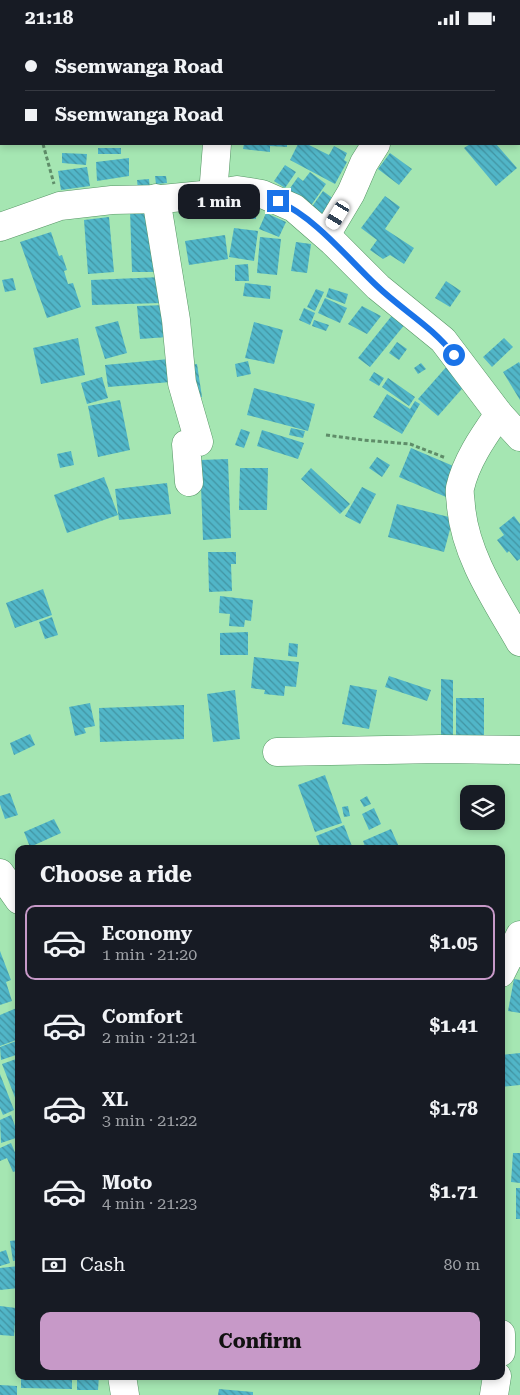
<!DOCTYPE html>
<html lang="en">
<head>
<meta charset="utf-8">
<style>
  :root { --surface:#171b24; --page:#20242c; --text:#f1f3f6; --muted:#9ea1a6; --line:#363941; --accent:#c799c8 }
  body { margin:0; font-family:"Roboto Serif",serif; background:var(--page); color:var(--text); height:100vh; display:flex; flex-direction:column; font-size:19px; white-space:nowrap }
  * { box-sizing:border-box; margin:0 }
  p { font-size:16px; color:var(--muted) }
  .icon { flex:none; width:28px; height:28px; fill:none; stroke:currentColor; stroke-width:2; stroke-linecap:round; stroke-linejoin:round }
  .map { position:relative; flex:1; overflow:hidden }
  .side { position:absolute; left:15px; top:810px; width:490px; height:535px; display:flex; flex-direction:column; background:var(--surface); border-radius:10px; box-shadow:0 2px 8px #0003 }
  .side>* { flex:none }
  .guide { position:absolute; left:0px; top:0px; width:520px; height:110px; box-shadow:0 2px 8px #0003; display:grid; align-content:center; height:110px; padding:0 25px; background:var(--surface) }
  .controls { position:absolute; left:460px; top:750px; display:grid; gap:10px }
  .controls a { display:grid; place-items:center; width:45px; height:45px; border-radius:10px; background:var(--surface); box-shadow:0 2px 8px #0003; font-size:25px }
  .end { position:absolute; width:22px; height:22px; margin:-11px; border:6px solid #1a73e8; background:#fff; box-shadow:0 0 0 2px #fff }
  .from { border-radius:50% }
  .bubble { position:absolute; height:35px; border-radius:10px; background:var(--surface); box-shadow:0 2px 8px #0003; font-size:16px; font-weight:700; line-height:35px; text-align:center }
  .car { position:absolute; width:15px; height:30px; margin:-15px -8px; border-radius:6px; box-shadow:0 0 4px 1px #0007; background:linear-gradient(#fff 24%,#345 0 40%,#fff 0 76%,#345 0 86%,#fff 0) }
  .guide b { display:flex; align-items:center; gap:18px; height:48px; font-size:19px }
  .guide b+b { border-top:1px solid var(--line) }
  .guide i { width:12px; height:12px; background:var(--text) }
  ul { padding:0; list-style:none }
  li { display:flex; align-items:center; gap:15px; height:75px; margin:0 10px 8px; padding:0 15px; border:2px solid transparent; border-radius:10px }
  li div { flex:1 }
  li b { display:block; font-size:19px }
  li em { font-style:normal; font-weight:700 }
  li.selected { border-color:var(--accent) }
  li>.icon { width:45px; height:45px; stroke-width:1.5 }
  h2 { padding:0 25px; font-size:22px; line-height:60px }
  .pay { display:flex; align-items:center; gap:12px; height:55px; padding:0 25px; font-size:19px }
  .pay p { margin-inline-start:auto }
  .cta { display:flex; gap:10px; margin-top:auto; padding:10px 25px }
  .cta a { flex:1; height:58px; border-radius:10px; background:var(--accent); color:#111; font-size:20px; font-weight:700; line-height:58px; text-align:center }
  .status { display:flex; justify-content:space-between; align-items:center; height:35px; padding:0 25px; background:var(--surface); direction:ltr }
  .status svg { height:14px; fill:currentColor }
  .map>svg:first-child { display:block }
  .building { fill:url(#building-back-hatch) }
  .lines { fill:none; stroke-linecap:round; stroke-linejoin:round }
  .minor-casing { stroke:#569565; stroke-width:29 }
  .path { stroke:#5f8d69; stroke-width:3; stroke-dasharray:4 2.5; stroke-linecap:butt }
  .minor { stroke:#fff; stroke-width:28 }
  .route { stroke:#1a73e8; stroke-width:6 }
</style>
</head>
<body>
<div class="status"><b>21:18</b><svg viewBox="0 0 49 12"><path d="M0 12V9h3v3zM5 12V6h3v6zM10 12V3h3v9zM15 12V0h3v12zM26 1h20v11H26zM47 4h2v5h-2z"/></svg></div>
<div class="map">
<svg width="520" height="1360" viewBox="0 0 520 1360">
  <defs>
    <pattern id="building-back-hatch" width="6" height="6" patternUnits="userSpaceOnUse" patternTransform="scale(1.25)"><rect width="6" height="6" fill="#51b6c8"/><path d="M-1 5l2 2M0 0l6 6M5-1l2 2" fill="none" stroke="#4294a2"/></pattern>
  </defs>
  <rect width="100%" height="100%" fill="#a5e6b2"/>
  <g class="building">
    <polygon points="244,109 287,109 287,112 270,111 270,117 243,114"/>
    <polygon points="298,109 307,109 329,120 334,111 347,118 344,125 347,127 335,149 290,125"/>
    <polygon points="470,109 496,109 517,133 496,151 464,113"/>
    <rect x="98" y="113" width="23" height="6"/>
    <polygon points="62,118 87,119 86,130 62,128"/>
    <polygon points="390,118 412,134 399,150 378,134"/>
    <polygon points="129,123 129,141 97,146 96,127"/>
    <polygon points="285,130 296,137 285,153 274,146"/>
    <polygon points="87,132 90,151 61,155 58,136"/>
    <polygon points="310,137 326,149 310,172 288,156 298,142 303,146"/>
    <polygon points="155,141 166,141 167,148 156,149"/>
    <polygon points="149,144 150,154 138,155 137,145"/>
    <polygon points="323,156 338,167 326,184 311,173"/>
    <polygon points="385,161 400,172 385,194 414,213 404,229 390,220 383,224 370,215 377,205 361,193"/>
    <polygon points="236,171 256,171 256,184 236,183"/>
    <polygon points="155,174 157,237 132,237 130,175"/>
    <polygon points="266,178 286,187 279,202 259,194"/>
    <polygon points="109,182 114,237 88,239 84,185"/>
    <polygon points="234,193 258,196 254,226 229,222"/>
    <polygon points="51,197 59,221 62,220 67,235 64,236 68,249 73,248 81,272 47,283 20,207"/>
    <polygon points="225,200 228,224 189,230 185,206"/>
    <polygon points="260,202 281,204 277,240 257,238"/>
    <polygon points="296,207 311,209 307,238 291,236"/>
    <polygon points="248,229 249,246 235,246 235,230"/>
    <polygon points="161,242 162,268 92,270 91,245"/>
    <polygon points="13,243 16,255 5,257 2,245"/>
    <polygon points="446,246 461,256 450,272 435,263"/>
    <polygon points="245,248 271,251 270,264 243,261"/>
    <polygon points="329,253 348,259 345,269 326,262"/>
    <polygon points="316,254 324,257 315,276 307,272"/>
    <polygon points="325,263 347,273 340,288 318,278"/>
    <polygon points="166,270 168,302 140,304 137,271"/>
    <polygon points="362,271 381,281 367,299 348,289"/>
    <polygon points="304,273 315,278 310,290 299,285"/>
    <polygon points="394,278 406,288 370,332 358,323"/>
    <polygon points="314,285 329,290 326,296 312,291"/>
    <polygon points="118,286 127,318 105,324 95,292"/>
    <polygon points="254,287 283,295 274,329 245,323"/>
    <polygon points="78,303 85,340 41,349 33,313"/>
    <polygon points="504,303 513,312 492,332 483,322"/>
    <polygon points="397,307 407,314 399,325 389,318"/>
    <polygon points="169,324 171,347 108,352 105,330"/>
    <polygon points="248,326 251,339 237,342 235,329"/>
    <polygon points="519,327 520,329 520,365 503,337"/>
    <polygon points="421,328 426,334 418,339 414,333"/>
    <polygon points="197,329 202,362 191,363 186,330"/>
    <polygon points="448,330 468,347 438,381 418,364"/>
    <polygon points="374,337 384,343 379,351 369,345"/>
    <polygon points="102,342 108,363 87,369 81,348"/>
    <polygon points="388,343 415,362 409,371 382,352"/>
    <polygon points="254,353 315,369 308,396 247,380"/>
    <polygon points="387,359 410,374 415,366 420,369 402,399 373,382"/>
    <polygon points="120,365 130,415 98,422 88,371"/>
    <polygon points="291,393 305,396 303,403 289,400"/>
    <polygon points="241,394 250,397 244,413 235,410"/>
    <polygon points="262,395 304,408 298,424 257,411"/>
    <polygon points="411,413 458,433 446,462 399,442"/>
    <polygon points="71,416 74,430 60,433 57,419"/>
    <polygon points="377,422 390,430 382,442 369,433"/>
    <polygon points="228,424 231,503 203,505 200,425"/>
    <polygon points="240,433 268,433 267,475 239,475"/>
    <polygon points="311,433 350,469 340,479 301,444"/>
    <polygon points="104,442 118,480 67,498 54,460"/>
    <polygon points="167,448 171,479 119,485 115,454"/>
    <polygon points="362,452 376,459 360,489 345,481"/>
    <polygon points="397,469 453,483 444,517 388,502"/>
    <polygon points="514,481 520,489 520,524 517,526 509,516 507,518 497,505 504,500 499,493"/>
    <polygon points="208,517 236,517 236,529 231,529 232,556 209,557"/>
    <polygon points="43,554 52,580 15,593 6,568"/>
    <polygon points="220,561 253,565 251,586 245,585 244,592 229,591 230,579 219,578"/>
    <polygon points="52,582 58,600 45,604 39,587"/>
    <polygon points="248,597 248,620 220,620 220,598"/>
    <polygon points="289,608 298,609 297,622 288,621"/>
    <polygon points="254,622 299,627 296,652 285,651 284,661 264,659 265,655 251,653"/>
    <polygon points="389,641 431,655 427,666 385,652"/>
    <polygon points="441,644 453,645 453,706 441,706"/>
    <polygon points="350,650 377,655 369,694 342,689"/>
    <polygon points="235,655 240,704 213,707 207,659"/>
    <rect x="456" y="663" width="28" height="41"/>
    <polygon points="90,668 95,691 84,693 86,698 75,701 69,672"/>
    <polygon points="184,670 184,704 100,707 99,673"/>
    <polygon points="30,699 35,710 14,720 10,708"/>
    <polygon points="325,740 342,788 315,797 298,750"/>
    <polygon points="10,758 18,780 5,784 0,769 0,761"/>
    <polygon points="367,761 371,769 364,772 360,765"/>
    <polygon points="348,771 350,781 344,782 342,772"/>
    <polygon points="374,773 381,789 369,795 362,779"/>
    <polygon points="54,784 61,798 30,812 24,797"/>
    <polygon points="344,790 353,814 321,814 316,801"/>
    <polygon points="391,794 400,814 366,814 363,806"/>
    <polygon points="0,916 11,945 6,947 12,966 0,970"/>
    <polygon points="514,944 520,945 520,978 508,976"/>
    <polygon points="19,972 19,1004 0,1011 0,980"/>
    <polygon points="19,1005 19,1019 1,1025 0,1012"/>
    <polygon points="520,1018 520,1050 501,1052 501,1020"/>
    <polygon points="19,1023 19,1073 2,1029"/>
    <polygon points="0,1039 14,1075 3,1080 0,1073"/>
    <polygon points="11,1080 19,1102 1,1108 0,1085"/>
    <polygon points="11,1108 19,1127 19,1135 13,1137 7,1123 0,1126 0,1113"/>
    <polygon points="513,1118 520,1118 520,1148 511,1147"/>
    <rect x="516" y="1153" width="4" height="31"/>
    <polygon points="19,1205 19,1225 13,1226 10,1206"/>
    <polygon points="6,1215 10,1228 0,1231 0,1217"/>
    <polygon points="19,1231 19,1253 0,1255 0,1233"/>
    <polygon points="0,1271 16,1273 14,1301 0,1300"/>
    <polygon points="21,1341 72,1341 72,1354 21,1353"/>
    <polygon points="77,1341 99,1341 98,1355 77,1355"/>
    <polygon points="0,1350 17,1351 17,1360 0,1360"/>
    <polygon points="219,1354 253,1357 253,1360 218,1360"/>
  </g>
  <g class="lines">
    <defs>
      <g id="minor">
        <polyline points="225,1 225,0"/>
        <polyline points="213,159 217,109"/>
        <polyline points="156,163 176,285 182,348 199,407 186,409 189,447"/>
        <polyline points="0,192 60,171 112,165 162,164 213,159 237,155 262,159 294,173 333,207 378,252 443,305 499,379 520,402"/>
        <polyline points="326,200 351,158 364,128 376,109"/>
        <path d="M499 379C483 402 466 426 460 453 459 459 461 466 461 472 466 522 496 565 520 607"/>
        <polyline points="277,717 440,714 520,715"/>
        <polyline points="0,838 19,865"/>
        <polyline points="501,938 520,900"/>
        <polyline points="501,1299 501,1317"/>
        <polyline points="122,1341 125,1360"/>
        <polyline points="494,1360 497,1341"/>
      </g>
    </defs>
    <use href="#minor" class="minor-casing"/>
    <g class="path">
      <polyline points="15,0 16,1"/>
      <polyline points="43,109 54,149"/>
      <polyline points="326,400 363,405 410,409 446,423"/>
    </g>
    <use href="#minor" class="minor"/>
  </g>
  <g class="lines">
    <path class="route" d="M278 166C317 184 346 222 377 251 402 275 433 292 454 320"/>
  </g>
</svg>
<div class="controls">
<a><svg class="icon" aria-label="layers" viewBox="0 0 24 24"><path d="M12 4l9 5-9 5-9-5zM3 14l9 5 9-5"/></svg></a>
</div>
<i class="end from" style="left:454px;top:320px"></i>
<i class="end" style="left:278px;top:166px"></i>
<div class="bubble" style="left:178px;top:149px;width:82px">1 min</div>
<i class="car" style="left:338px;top:180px;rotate:211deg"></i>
<div class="guide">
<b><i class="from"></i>Ssemwanga Road</b>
<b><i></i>Ssemwanga Road</b>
</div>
<section class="side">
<h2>Choose a ride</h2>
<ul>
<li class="selected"><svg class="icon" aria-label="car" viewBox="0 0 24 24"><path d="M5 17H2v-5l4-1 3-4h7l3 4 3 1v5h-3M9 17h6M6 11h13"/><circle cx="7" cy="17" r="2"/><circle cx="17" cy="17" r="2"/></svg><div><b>Economy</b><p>1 min · 21:20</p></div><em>$1.05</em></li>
<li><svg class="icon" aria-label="car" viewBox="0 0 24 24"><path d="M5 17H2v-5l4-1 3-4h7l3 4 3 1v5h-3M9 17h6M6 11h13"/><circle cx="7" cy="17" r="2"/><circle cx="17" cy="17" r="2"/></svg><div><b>Comfort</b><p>2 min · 21:21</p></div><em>$1.41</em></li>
<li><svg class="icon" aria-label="car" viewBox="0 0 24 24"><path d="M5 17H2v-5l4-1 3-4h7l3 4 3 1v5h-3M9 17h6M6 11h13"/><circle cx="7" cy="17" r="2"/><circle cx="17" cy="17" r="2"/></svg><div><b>XL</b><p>3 min · 21:22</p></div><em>$1.78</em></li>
<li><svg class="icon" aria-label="car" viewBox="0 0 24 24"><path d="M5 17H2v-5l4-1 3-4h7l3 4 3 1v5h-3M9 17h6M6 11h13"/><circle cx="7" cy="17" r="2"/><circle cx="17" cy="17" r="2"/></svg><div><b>Moto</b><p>4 min · 21:23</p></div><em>$1.71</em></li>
</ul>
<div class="pay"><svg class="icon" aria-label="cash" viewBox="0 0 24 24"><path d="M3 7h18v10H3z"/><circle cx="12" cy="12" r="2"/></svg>Cash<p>80 m</p></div>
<div class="cta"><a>Confirm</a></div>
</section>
</div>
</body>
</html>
